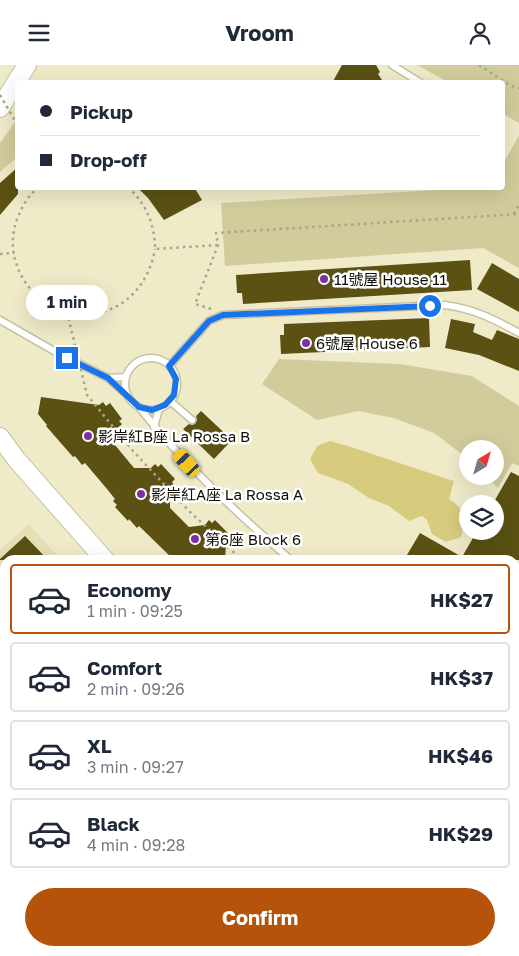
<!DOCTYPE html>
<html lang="en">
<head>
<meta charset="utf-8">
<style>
  :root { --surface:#fff; --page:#f2f2f3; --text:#1f2937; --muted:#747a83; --line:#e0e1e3; --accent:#b45309 }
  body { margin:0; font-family:"Golos Text","Noto Sans TC",sans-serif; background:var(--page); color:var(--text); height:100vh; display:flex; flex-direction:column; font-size:19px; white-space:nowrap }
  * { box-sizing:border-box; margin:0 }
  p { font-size:16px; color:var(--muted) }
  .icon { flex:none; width:28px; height:28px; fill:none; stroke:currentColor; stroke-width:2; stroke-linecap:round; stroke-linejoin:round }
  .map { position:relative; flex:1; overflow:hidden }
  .drawer { position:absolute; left:0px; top:490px; width:520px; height:401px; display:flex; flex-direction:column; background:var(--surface); border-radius:15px 15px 0 0; box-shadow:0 5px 20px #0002 }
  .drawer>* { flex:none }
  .banner { position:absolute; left:15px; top:15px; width:490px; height:110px; border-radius:5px; box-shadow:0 5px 20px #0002; display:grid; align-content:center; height:110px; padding:0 25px; background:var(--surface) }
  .needle { width:32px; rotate:37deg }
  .controls { position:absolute; left:459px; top:375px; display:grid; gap:10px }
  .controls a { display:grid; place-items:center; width:45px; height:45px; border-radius:50%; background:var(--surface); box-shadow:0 5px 20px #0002; font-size:25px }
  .end { position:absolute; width:22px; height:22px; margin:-11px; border:6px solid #1a73e8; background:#fff; box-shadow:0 0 0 2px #fff }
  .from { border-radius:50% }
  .bubble { position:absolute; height:35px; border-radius:18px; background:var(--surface); box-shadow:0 5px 20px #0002; font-size:16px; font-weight:700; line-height:35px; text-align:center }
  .car { position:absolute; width:15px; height:30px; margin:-15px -8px; border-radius:6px; box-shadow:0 0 4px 1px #0007; background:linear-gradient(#f5c518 24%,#345 0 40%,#f5c518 0 76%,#345 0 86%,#f5c518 0) }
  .banner b { display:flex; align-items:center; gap:18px; height:48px; font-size:19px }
  .banner b+b { border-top:1px solid var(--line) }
  .banner i { width:12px; height:12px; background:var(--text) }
  ul { padding:9px 0 0; list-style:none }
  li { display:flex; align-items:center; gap:15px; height:70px; margin:0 10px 8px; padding:0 15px; border:2px solid var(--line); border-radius:5px }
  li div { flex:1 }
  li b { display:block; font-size:19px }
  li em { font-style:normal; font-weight:700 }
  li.current { border-color:var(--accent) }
  li>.icon { width:45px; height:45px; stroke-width:1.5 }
  .cta { display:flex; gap:10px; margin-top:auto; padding:10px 25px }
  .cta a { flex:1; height:58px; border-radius:30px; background:var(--accent); color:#fff; font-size:20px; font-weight:700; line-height:58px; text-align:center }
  header { display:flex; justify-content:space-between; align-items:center; height:65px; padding:0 25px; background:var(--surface); font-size:22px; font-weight:700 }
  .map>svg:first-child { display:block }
  .built { fill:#e6e0b6 }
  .green { fill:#d2cc9c }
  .water { fill:#d7cc7e }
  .building { fill:#5a5113 }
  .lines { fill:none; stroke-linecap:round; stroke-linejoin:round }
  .lane-casing { stroke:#c6c2a0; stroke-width:9 }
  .secondary-casing { stroke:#c6c2a0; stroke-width:20 }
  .primary-casing { stroke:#c6c2a0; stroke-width:22 }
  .highway-casing { stroke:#c6c2a0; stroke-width:26 }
  .path { stroke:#a8a58a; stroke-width:2.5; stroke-dasharray:2.5 4; stroke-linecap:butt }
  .lane { stroke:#fff; stroke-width:6 }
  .secondary { stroke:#fff; stroke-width:18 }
  .primary { stroke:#fff; stroke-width:20 }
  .highway { stroke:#fff; stroke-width:24 }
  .rail { stroke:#3b392a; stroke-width:4; stroke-dasharray:8 4; stroke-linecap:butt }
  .path-bridge { stroke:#a8a58a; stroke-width:2.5; stroke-dasharray:2.5 4; stroke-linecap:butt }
  .route { stroke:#1a73e8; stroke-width:6 }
  .poi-dot { fill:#7b31a3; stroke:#fff; stroke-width:2 }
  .labels { text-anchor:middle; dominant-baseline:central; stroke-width:5; stroke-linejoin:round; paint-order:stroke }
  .poi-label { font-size:15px; fill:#100e04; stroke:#fff; text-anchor:start }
</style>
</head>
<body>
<header><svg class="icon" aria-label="menu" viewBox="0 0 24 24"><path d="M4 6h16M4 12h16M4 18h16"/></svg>Vroom<svg class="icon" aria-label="person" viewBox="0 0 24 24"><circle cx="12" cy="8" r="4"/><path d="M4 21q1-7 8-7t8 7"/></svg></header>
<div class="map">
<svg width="519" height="891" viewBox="0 0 519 891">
  <rect width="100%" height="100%" fill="#efebc9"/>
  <polygon class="built" points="29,459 61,495 5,495 5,700 0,696 0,485"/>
  <g class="green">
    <polygon points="417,0 519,0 519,58 503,49 502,18 448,17"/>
    <polygon points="17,54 17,92 0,107 0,78"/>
    <polygon points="519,70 519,203 483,183 225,201 221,138 469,123 502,122 503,99"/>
    <polygon points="279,294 400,299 472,311 519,341 519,401 512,398 498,423 486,411 495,411 495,384 468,384 467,393 434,368 394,353 358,346 317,355 262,319"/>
    <polygon points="5,579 5,674 4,674 0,670 0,584"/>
    <polygon points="240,886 371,886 365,891 247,891"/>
  </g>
  <path class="water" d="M330 376 351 382 454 416 449 434C465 443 466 455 461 472L446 477 432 469 427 455 422 451 409 456 389 441 369 433 348 419 318 408 310 394 317 381Z"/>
  <g class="building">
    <polygon points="342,0 376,0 380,7 378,9 384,18 332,18"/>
    <polygon points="18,102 18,129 0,150 0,118"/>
    <polygon points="137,122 194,122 202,135 164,155 148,133"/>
    <polygon points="470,195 472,225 243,239 242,228 237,228 236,210"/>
    <polygon points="492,198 519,214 519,247 477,224"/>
    <polygon points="429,253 430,282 281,289 280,270 284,270 284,259"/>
    <polygon points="451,254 475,259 473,267 492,275 497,265 519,274 519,306 479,290 445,283"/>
    <polygon points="41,332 99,340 103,337 106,341 110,338 122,354 119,356 122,359 118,363 115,380 134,403 151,403 155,399 158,402 161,399 175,414 172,417 174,420 170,424 170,443 189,462 205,460 209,455 212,458 215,455 229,469 226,472 229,475 226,479 225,495 174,495 139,461 137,463 129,454 128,456 115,442 117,440 113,436 115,434 107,424 85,398 82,400 75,391 73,392 46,361 47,360 38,349"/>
    <polygon points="201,346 232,375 214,394 183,364 189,359 192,360 195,359 197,355 196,351"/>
    <polygon points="511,407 519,411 519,495 404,495 420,468 462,492 477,466 495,466 495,435"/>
    <polygon points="25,471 48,495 0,495 0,494"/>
  </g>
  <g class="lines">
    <defs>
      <g id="lane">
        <polyline points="392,0 421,18"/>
        <polyline points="0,255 54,286 108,313 127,330"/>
        <circle cx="151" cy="319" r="26"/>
        <path d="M169 301 209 256 223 250 444 240C472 243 494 254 519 268"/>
        <polyline points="108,313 125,312"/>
        <polyline points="170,336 192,355"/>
        <path d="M139 342C183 398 236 448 291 495"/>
        <polyline points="154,362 159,344"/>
        <polyline points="515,637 519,634"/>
      </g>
      <g id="secondary">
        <polyline points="0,43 27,0"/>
        <polyline points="0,372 16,394 105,495"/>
        <polyline points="515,804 519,806"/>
      </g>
      <g id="primary">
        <polyline points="515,785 519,778"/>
        <polyline points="515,844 519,837"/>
        <polyline points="450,891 455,886"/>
        <polyline points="490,891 493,886"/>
      </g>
      <g id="highway">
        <polyline points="0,836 5,840"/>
        <polyline points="0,885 7,891"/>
        <polyline points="59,886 64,891"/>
      </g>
    </defs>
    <use href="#lane" class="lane-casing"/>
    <use href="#secondary" class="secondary-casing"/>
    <use href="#primary" class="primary-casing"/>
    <use href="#highway" class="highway-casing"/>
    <g class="path">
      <polyline points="479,0 511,21 519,23"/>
      <polyline points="106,18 106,14"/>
      <path d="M39 122C27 131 21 144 16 157 4 195 28 237 67 247 112 258 148 227 155 184"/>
      <path d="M128 122C146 139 155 159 155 184L218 180"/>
      <polyline points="514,149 519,139"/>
      <polyline points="0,189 14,188"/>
      <polyline points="211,244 195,239 218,180 216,168 519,149"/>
      <polyline points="515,655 519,657"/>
      <polyline points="515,670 519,664"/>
      <polyline points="515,681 519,674"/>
      <polyline points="278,886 281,891"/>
      <polyline points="424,886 431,891"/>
      <polyline points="348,891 359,886"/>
    </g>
    <use href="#lane" class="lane"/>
    <use href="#secondary" class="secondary"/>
    <use href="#primary" class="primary"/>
    <use href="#highway" class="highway"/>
    <g class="rail">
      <polyline points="183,886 190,891"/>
      <polyline points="209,886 216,891"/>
    </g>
    <g class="path-bridge">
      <polyline points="0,30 18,61"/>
      <polyline points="67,247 87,330 133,386 188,445 242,495"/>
      <polyline points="515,660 519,654"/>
    </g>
  </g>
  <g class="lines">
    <polyline class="route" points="67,293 108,313 139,342 152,345 165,340 174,330 176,314 169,301 209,256 223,250 430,241"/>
  </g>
  <g class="poi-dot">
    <circle cx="324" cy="214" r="5"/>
    <circle cx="306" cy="278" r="5"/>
    <circle cx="88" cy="371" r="5"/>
    <circle cx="141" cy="429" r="5"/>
    <circle cx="195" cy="474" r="5"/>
  </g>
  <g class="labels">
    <g class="poi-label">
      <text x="334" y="214">11號屋 House 11</text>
      <text x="316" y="278">6號屋 House 6</text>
      <text x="98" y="371">影岸紅B座 La Rossa B</text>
      <text x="151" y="429">影岸紅A座 La Rossa A</text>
      <text x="205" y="474">第6座 Block 6</text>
    </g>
  </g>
</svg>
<div class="controls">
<a><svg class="needle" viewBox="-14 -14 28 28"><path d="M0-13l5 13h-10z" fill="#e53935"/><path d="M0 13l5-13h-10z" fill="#747a83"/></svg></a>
<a><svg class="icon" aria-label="layers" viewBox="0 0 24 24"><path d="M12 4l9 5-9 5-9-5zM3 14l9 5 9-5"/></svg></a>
</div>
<i class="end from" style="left:430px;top:241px"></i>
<i class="end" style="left:67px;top:293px"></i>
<div class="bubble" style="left:26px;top:220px;width:82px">1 min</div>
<i class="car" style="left:187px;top:398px;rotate:318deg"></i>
<div class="banner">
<b><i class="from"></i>Pickup</b>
<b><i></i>Drop-off</b>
</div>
<section class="drawer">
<ul>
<li class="current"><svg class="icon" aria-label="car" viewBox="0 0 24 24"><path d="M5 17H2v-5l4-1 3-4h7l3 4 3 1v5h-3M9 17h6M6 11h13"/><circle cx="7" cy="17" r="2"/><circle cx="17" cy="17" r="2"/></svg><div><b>Economy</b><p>1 min · 09:25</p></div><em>HK$27</em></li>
<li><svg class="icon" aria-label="car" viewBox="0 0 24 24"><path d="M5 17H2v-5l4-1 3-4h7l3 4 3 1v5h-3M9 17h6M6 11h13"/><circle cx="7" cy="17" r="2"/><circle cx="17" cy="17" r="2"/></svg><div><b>Comfort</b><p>2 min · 09:26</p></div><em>HK$37</em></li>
<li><svg class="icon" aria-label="car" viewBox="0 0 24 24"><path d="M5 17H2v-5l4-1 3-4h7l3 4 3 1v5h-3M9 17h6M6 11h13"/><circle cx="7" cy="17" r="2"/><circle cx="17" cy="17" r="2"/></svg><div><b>XL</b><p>3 min · 09:27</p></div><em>HK$46</em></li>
<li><svg class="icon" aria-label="car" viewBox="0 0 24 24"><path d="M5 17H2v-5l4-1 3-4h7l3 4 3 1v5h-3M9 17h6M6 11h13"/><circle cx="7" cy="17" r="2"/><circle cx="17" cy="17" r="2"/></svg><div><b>Black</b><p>4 min · 09:28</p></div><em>HK$29</em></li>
</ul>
<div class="cta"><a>Confirm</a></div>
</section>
</div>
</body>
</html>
